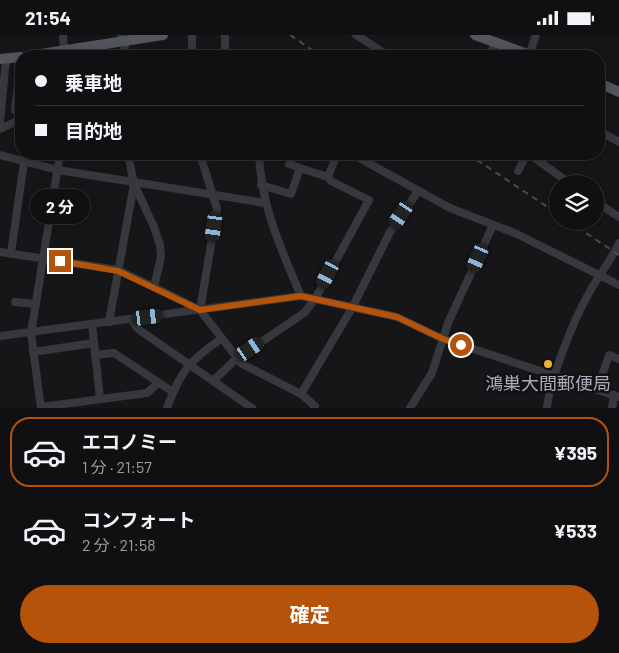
<!DOCTYPE html>
<html lang="ja">
<head>
<meta charset="utf-8">
<style>
  :root { --surface:#101012; --page:#1e1e20; --text:#f1f3f6; --muted:#9c9d9f; --line:#303032; --accent:#b45309 }
  body { margin:0; font-family:Barlow,"Noto Sans JP",sans-serif; background:var(--page); color:var(--text); height:100vh; display:flex; flex-direction:column; font-size:19px; white-space:nowrap }
  * { box-sizing:border-box; margin:0 }
  p { font-size:16px; color:var(--muted) }
  .icon { flex:none; width:28px; height:28px; fill:none; stroke:currentColor; stroke-width:2; stroke-linecap:round; stroke-linejoin:round }
  .map { position:relative; height:373px; overflow:hidden }
  .side { display:flex; flex-direction:column; background:var(--surface); flex:1 }
  .side>* { flex:none }
  .banner { position:absolute; left:15px; top:15px; width:590px; height:110px; border-radius:20px; box-shadow:0 2px 12px #0003,0 0 0 1px var(--line); display:grid; align-content:center; height:110px; padding:0 20px; background:var(--surface) }
  .controls { position:absolute; left:549px; top:140px; display:grid; gap:10px }
  .controls a { display:grid; place-items:center; width:55px; height:55px; border-radius:50%; background:var(--surface); box-shadow:0 2px 12px #0003,0 0 0 1px var(--line); font-size:25px }
  .end { position:absolute; width:22px; height:22px; margin:-11px; border:6px solid #b45309; background:#fff; box-shadow:0 0 0 2px #fff }
  .from { border-radius:50% }
  .bubble { position:absolute; height:35px; border-radius:18px; background:var(--surface); box-shadow:0 2px 12px #0003,0 0 0 1px var(--line); font-size:16px; font-weight:700; line-height:35px; text-align:center }
  .car { position:absolute; width:15px; height:30px; margin:-15px -8px; border-radius:6px; box-shadow:0 0 4px 1px #0007; background:linear-gradient(#222 24%,#8ab4d8 0 40%,#222 0 76%,#8ab4d8 0 86%,#222 0) }
  .banner b { display:flex; align-items:center; gap:18px; height:48px; font-size:19px }
  .banner b+b { border-top:1px solid var(--line) }
  .banner i { width:12px; height:12px; background:var(--text) }
  ul { padding:9px 0 0; list-style:none }
  li { display:flex; align-items:center; gap:15px; height:70px; margin:0 10px 8px; padding:0 10px; border:2px solid transparent; border-radius:20px }
  li div { flex:1 }
  li b { display:block; font-size:19px }
  li em { font-style:normal; font-weight:700 }
  li.active { border-color:var(--accent) }
  li>.icon { width:45px; height:45px; stroke-width:1.5 }
  .action { display:flex; gap:10px; margin-top:auto; padding:10px 20px }
  .action a { flex:1; height:58px; border-radius:30px; background:var(--accent); color:#fff; font-size:20px; font-weight:700; line-height:58px; text-align:center }
  .status { display:flex; justify-content:space-between; align-items:center; height:35px; padding:0 25px; background:var(--surface); direction:ltr }
  .status svg { height:14px; fill:currentColor }
  .map>svg:first-child { display:block }
  .lines { fill:none; stroke-linecap:round; stroke-linejoin:round }
  .minor { stroke:#37383d; stroke-width:8 }
  .major { stroke:#53555c; stroke-width:10 }
  .rail { stroke:#4a4c52; stroke-width:2; stroke-dasharray:6 5; stroke-linecap:butt }
  .route { stroke:#b45309; stroke-width:6 }
  .poi-dot { fill:#f2b134; stroke:#111113; stroke-width:2 }
  .labels { text-anchor:middle; dominant-baseline:central; stroke-width:5; stroke-linejoin:round; paint-order:stroke }
  .poi-label { font-size:18px; fill:#a8adb8; stroke:#111113 }
</style>
</head>
<body>
<div class="status"><b>21:54</b><svg viewBox="0 0 49 12"><path d="M0 12V9h3v3zM5 12V6h3v6zM10 12V3h3v9zM15 12V0h3v12zM26 1h20v11H26zM47 4h2v5h-2z"/></svg></div>
<div class="map">
<svg width="619" height="373" viewBox="0 0 619 373">
  <rect width="100%" height="100%" fill="#161618"/>
  <g class="lines">
    <g class="minor">
      <polyline points="63,0 64,16"/>
      <polyline points="121,0 125,7 124,21"/>
      <polyline points="225,0 225,20"/>
      <polyline points="356,0 389,21"/>
      <polyline points="529,20 536,0"/>
      <polyline points="192,21 192,0"/>
      <polyline points="490,21 495,6"/>
      <polyline points="15,75 21,25"/>
      <polyline points="0,88 6,24"/>
      <polyline points="0,94 21,84"/>
      <polyline points="599,96 619,107"/>
      <polyline points="128,119 134,149 154,192 160,210 161,222 154,252"/>
      <polyline points="200,119 217,174 200,275"/>
      <path d="M259 119C261 171 281 214 301 261"/>
      <polyline points="352,119 450,173 517,199 619,250"/>
      <polyline points="529,119 571,149"/>
      <polyline points="0,120 58,135 265,168"/>
      <polyline points="300,133 328,142"/>
      <polyline points="518,136 527,119"/>
      <polyline points="261,150 291,159 300,133 289,129"/>
      <polyline points="595,166 619,182"/>
      <polyline points="0,217 118,235 154,252 200,275 242,329 301,359 315,371 314,373"/>
      <polyline points="11,218 24,127"/>
      <polyline points="15,267 36,269"/>
      <polyline points="131,284 138,294 252,373"/>
      <polyline points="109,287 134,149"/>
      <polyline points="92,290 100,363"/>
      <polyline points="0,301 301,261 397,282 443,304 619,362"/>
      <polyline points="33,317 94,308"/>
      <polyline points="95,320 114,318 173,357"/>
      <polyline points="213,346 236,324 304,278 315,264 369,165 331,146 328,142 337,119"/>
      <polyline points="597,355 609,320 619,324"/>
      <polyline points="301,359 352,273 390,197 418,156"/>
      <polyline points="41,372 147,358 158,348"/>
      <polyline points="41,373 31,298 60,119"/>
      <path d="M167 373C180 337 189 326 221 304"/>
      <polyline points="410,373 432,338 448,288 493,190"/>
      <path d="M547 373C550 344 574 284 589 258 598 241 611 226 619 208"/>
      <polyline points="612,373 614,360"/>
    </g>
    <g class="major">
      <polyline points="475,0 533,21"/>
      <polyline points="28,21 163,0"/>
      <polyline points="0,24 21,22"/>
      <polyline points="599,48 619,57"/>
    </g>
    <g class="rail">
      <polyline points="290,0 321,21"/>
      <polyline points="468,119 558,179"/>
      <polyline points="568,186 619,220"/>
    </g>
  </g>
  <g class="lines">
    <polyline class="route" points="60,226 118,236 200,275 301,261 397,282 443,304 461,310"/>
  </g>
  <circle class="poi-dot" cx="548" cy="329" r="5"/>
  <g class="labels">
    <g class="poi-label">
      <text x="548" y="348">鴻巣大間郵便局</text>
    </g>
  </g>
</svg>
<div class="controls">
<a><svg class="icon" aria-label="layers" viewBox="0 0 24 24"><path d="M12 4l9 5-9 5-9-5zM3 14l9 5 9-5"/></svg></a>
</div>
<i class="end from" style="left:461px;top:310px"></i>
<i class="end" style="left:60px;top:226px"></i>
<div class="bubble" style="left:30px;top:154px;width:60px">2 分</div>
<i class="car" style="left:401px;top:180px;rotate:214deg"></i>
<i class="car" style="left:214px;top:192px;rotate:188deg"></i>
<i class="car" style="left:478px;top:223px;rotate:204deg"></i>
<i class="car" style="left:328px;top:239px;rotate:208deg"></i>
<i class="car" style="left:148px;top:282px;rotate:83deg"></i>
<i class="car" style="left:250px;top:314px;rotate:56deg"></i>
<div class="banner">
<b><i class="from"></i>乗車地</b>
<b><i></i>目的地</b>
</div>
</div>
<section class="side">
<ul>
<li class="active"><svg class="icon" aria-label="car" viewBox="0 0 24 24"><path d="M5 17H2v-5l4-1 3-4h7l3 4 3 1v5h-3M9 17h6M6 11h13"/><circle cx="7" cy="17" r="2"/><circle cx="17" cy="17" r="2"/></svg><div><b>エコノミー</b><p>1 分 · 21:57</p></div><em>¥395</em></li>
<li><svg class="icon" aria-label="car" viewBox="0 0 24 24"><path d="M5 17H2v-5l4-1 3-4h7l3 4 3 1v5h-3M9 17h6M6 11h13"/><circle cx="7" cy="17" r="2"/><circle cx="17" cy="17" r="2"/></svg><div><b>コンフォート</b><p>2 分 · 21:58</p></div><em>¥533</em></li>
</ul>
<div class="action"><a>確定</a></div>
</section>
</body>
</html>
